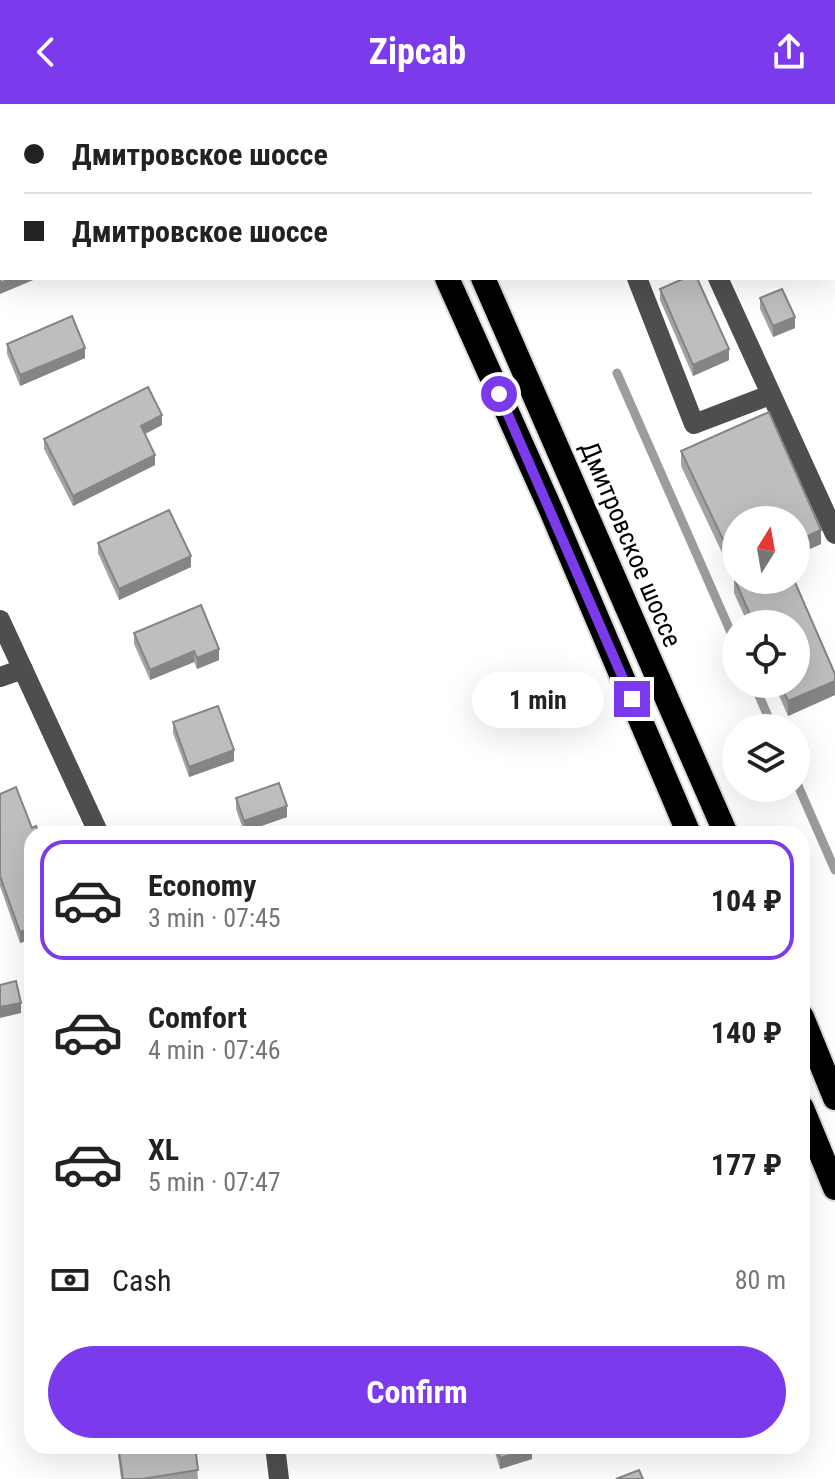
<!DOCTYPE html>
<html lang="en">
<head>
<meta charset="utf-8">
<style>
  :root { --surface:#fff; --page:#f6f6f6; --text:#222; --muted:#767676; --line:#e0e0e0; --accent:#7c3aed }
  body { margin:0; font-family:"Roboto Condensed",sans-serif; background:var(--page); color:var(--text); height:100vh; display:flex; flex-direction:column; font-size:30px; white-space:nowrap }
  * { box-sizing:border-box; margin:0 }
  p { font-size:26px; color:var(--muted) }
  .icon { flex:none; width:44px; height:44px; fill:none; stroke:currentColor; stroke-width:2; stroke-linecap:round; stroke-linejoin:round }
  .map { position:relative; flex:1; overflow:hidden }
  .sheet { position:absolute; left:24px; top:722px; width:786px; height:628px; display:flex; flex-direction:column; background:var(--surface); border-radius:24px; box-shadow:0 8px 32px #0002 }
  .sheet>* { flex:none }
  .guide { position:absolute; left:0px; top:0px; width:836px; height:176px; box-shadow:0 8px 32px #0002; display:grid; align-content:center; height:176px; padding:0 24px; background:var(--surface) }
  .needle { width:52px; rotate:11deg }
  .buttons { position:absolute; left:722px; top:402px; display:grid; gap:16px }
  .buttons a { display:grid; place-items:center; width:88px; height:88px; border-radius:50%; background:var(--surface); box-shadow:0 8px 32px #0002; font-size:40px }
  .end { position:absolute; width:36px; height:36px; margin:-18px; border:10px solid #7c3aed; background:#fff; box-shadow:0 0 0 4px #fff }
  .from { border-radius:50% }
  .bubble { position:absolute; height:56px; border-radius:28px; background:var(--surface); box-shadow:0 8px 32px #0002; font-size:26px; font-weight:700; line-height:56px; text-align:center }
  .guide b { display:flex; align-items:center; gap:28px; height:76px; font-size:30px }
  .guide b+b { border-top:2px solid var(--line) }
  .guide i { width:20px; height:20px; background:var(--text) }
  ul { padding:14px 0 0; list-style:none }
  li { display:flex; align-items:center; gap:24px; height:120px; margin:0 16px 12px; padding:0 8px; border:4px solid transparent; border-radius:24px }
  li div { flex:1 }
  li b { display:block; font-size:30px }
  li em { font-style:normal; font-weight:700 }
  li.active { border-color:var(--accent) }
  li>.icon { width:72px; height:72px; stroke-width:1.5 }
  .pay { display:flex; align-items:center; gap:20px; height:88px; padding:0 24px; font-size:30px }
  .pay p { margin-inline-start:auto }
  .cta { display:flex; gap:16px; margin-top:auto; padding:16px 24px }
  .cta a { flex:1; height:92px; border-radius:48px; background:var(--accent); color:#fff; font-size:32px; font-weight:700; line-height:92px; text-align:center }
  header { display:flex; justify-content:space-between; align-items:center; height:104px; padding:0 24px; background:var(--accent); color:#fff; font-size:36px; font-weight:700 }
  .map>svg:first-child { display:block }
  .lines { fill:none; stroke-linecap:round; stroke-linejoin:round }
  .stream { stroke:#9c9c9c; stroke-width:9 }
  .highway-casing { stroke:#dbdbdb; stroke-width:28 }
  .minor { stroke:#4e4e4e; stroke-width:20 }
  .highway { stroke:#000; stroke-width:24 }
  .wall { fill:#a3a3a3 }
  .shaded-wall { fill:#858585 }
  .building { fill:#bebebe; stroke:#858585; stroke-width:2 }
  .route { stroke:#7c3aed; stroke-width:10 }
  .labels { text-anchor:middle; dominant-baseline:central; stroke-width:7; stroke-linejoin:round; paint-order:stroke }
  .street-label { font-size:26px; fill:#000; stroke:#fff }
</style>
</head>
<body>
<header><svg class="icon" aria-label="back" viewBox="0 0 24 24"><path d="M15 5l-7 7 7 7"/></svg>Zipcab<svg class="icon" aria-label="share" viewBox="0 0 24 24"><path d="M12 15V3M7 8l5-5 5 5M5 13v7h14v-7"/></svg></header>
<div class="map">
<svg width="835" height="1375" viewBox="0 0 835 1375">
  <rect width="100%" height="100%" fill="#fff"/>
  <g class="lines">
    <g class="stream">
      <polyline points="617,269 736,540"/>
      <polyline points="754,580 773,624"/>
      <polyline points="796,677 835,766"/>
    </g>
    <defs>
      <g id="highway">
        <polyline points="369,0 370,2"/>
        <polyline points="405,0 406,2"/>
        <polyline points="447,174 551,406 689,730"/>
        <polyline points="483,174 726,730"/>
        <polyline points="802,913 835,994"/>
        <polyline points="802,1004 835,1084"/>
      </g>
    </defs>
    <use href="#highway" class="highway-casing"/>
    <g class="minor">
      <polyline points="570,0 571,2"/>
      <polyline points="640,0 641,2"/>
      <polyline points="637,174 694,320 770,291"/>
      <polyline points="718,174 835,430"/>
      <polyline points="0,516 99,730"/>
      <polyline points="0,573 23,565"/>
      <polyline points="275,1342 279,1375"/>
    </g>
    <use href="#highway" class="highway"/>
  </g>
  <g class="wall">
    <polygon points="660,185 729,256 693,272 660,196"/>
    <polygon points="760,194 795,224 773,233 760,205"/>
    <polygon points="7,240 85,254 20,282 7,250"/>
    <polygon points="769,308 821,426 821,440 796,451 796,416 736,416 736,476 794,476 835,570 835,591 788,612 774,580 796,580 796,520 748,520 734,489 734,474 681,362 681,347"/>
    <polygon points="162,321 145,330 155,361 73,402 44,345 44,335"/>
    <polygon points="98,439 191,463 119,496 98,449"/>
    <polygon points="134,529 219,556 197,565 194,558 150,576 134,540"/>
    <polygon points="173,618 234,657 189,673 173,629"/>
    <polygon points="0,690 32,730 32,835 20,839 0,782"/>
    <polygon points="236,694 287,713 244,728 236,705"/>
    <polygon points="117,1342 195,1342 198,1375 121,1375"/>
    <polygon points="493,1342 531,1342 532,1355 500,1365"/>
  </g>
  <g class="shaded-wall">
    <polygon points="536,0 550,0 550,2 531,2"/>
    <polygon points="13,174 38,174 0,190 0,179"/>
    <polygon points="795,213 795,224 773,233 773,222"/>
    <polygon points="85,244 85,254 20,282 20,271"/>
    <polygon points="729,245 729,256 693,272 693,261"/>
    <polygon points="162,311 162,321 141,332 141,322"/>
    <polygon points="155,351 155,361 73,402 73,392"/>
    <polygon points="821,426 821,440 796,451 796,437"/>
    <polygon points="191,452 191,463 119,496 119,485"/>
    <polygon points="219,545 219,556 197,565 197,554"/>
    <polygon points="194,547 194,558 150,576 150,566"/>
    <polygon points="835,577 835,591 788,612 788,597"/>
    <polygon points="234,646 234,657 189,673 189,663"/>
    <polygon points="287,702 287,713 244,728 244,717"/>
    <polygon points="32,824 32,835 20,839 20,828"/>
    <polygon points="21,899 21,909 0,914 0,903"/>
    <polygon points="532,1344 532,1355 500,1365 500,1354"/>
  </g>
  <g class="building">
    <polygon points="521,0 536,0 531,2 522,2"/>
    <polygon points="720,0 749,0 750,2 720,2"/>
    <polygon points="0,50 2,55 2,73 0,74"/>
    <polygon points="2,136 2,174 13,174 0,179 0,137"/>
    <polygon points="685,174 697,174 729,245 693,261 660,185"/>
    <polygon points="782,185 795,213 773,222 760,194"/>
    <polygon points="72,212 85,244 20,271 7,240"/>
    <polygon points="148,283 162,311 141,322 155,351 73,392 44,335"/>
    <polygon points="769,308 821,426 796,437 796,416 736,416 736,463 681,347"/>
    <polygon points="169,406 191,452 119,485 98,439"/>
    <polygon points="734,474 736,474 736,476 794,476 835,570 835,577 788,597 780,580 796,580 796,520 754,520"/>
    <polygon points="201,501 219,545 197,554 194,547 150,566 134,529"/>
    <polygon points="218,602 234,646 189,663 173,618"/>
    <polygon points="279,679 287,702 244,717 236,694"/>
    <polygon points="16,683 32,724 36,722 39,730 32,730 32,824 20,828 0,772 0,690"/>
    <polygon points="16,877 21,899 0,903 0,881"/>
    <polygon points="118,1342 195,1342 198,1366 142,1375 123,1375"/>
    <polygon points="497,1342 531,1342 532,1344 500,1354"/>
    <polygon points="639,1366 643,1375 616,1375"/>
  </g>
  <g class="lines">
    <polyline class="route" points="499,290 632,595"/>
  </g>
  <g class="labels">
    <g class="street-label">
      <text transform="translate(631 440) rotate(67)">Дмитровское шоссе</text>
    </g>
  </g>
</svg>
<div class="buttons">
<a><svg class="needle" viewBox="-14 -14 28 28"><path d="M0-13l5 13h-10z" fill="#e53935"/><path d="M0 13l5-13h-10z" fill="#767676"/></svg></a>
<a><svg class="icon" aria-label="locate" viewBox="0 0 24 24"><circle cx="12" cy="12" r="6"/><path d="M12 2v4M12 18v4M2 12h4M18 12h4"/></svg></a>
<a><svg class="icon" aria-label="layers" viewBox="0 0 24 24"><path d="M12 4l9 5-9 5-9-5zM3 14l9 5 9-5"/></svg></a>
</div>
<i class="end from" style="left:499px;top:290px"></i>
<i class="end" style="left:632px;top:595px"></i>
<div class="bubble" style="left:472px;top:568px;width:132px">1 min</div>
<div class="guide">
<b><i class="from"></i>Дмитровское шоссе</b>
<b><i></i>Дмитровское шоссе</b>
</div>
<section class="sheet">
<ul>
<li class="active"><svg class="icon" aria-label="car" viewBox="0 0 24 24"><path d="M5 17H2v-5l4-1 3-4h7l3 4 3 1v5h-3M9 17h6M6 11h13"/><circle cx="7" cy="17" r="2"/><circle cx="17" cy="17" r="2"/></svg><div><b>Economy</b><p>3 min · 07:45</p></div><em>104 ₽</em></li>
<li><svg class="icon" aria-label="car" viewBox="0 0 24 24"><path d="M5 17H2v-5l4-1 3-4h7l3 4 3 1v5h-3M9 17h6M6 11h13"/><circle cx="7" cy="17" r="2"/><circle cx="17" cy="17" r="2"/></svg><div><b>Comfort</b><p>4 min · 07:46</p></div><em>140 ₽</em></li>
<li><svg class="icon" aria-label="car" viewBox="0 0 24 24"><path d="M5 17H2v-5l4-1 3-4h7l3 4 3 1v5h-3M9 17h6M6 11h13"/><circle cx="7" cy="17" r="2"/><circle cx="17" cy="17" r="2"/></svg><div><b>XL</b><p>5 min · 07:47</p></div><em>177 ₽</em></li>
</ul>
<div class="pay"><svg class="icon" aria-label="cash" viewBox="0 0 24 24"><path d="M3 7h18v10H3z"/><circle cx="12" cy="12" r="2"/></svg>Cash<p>80 m</p></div>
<div class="cta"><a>Confirm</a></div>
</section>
</div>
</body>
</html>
